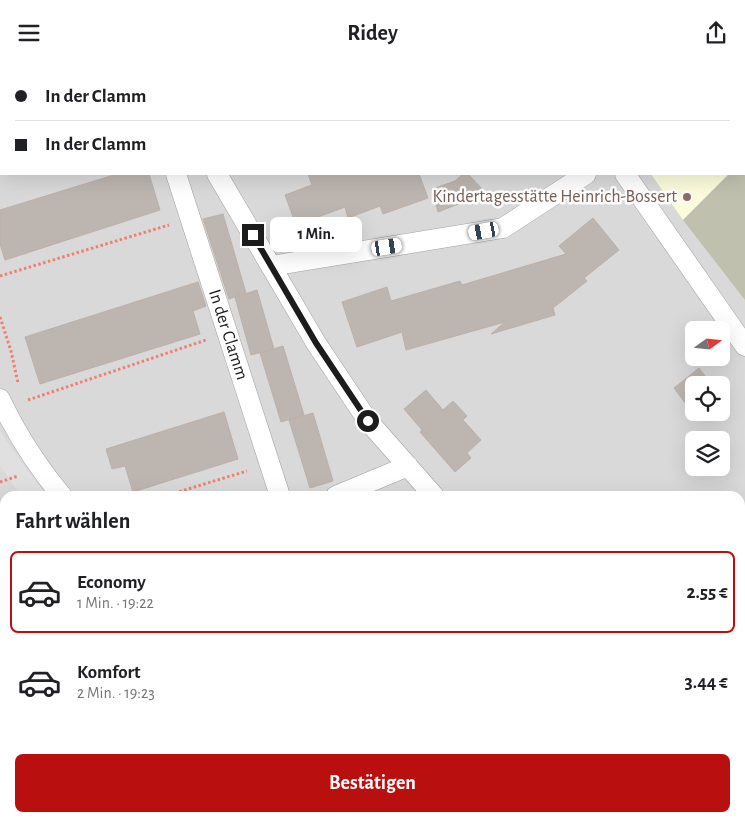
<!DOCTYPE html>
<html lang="de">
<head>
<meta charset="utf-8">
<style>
  :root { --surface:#fff; --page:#f2f2f2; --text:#202124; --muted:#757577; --line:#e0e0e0; --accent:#b9100f }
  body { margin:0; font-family:"Alegreya Sans",sans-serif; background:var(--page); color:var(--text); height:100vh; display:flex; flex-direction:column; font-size:19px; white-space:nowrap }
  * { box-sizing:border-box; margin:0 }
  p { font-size:16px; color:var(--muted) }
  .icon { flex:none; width:28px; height:28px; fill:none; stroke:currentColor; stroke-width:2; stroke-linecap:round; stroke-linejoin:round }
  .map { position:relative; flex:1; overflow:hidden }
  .side { position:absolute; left:0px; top:426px; width:745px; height:331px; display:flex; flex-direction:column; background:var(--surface); border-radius:15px 15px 0 0; box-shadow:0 5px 20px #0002 }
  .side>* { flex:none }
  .guide { position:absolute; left:0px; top:0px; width:745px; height:110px; box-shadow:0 5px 20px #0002; display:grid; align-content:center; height:110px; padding:0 15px; background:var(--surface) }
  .needle { width:32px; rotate:75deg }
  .controls { position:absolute; left:685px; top:256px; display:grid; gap:10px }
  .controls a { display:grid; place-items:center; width:45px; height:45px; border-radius:8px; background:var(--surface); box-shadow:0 5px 20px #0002; font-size:25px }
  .end { position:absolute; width:22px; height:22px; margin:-11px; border:6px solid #1c1c1c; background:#fff; box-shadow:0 0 0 2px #fff }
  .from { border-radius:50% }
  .bubble { position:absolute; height:35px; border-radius:8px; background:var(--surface); box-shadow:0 5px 20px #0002; font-size:16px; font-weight:700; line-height:35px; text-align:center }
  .car { position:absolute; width:15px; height:30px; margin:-15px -8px; border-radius:6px; box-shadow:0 0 4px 1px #0007; background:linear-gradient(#fff 24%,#345 0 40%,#fff 0 76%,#345 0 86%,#fff 0) }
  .guide b { display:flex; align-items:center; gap:18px; height:48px; font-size:19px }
  .guide b+b { border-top:1px solid var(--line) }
  .guide i { width:12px; height:12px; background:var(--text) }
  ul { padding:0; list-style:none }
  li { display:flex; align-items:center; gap:15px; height:82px; margin:0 10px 8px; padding:0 5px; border:2px solid transparent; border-radius:8px }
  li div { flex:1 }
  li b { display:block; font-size:19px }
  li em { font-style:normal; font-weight:700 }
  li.current { border-color:var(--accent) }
  li>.icon { width:45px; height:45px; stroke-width:1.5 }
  h2 { padding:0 15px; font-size:22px; line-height:60px }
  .button { display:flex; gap:10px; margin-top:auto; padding:10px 15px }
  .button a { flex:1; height:58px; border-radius:8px; background:var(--accent); color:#fff; font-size:20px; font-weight:700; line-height:58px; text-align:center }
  header { display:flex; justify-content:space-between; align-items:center; height:65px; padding:0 15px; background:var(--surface); font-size:22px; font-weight:700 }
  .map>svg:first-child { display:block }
  .residential { fill:#dad9d9; fill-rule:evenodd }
  .education { fill:#fcfcdc }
  .construction { fill:#c0c0af }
  .grass { fill:#c7e4ab }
  .parking { fill:#e0e0e0 }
  .building { fill:#bdb5af; stroke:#bdb0a6 }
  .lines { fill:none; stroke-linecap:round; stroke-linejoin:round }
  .street-casing { stroke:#a0a0a0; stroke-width:21 }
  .path { stroke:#ef7f71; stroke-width:3; stroke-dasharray:2.5 2.5; stroke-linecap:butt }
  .street { stroke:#fff; stroke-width:20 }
  .route { stroke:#1c1c1c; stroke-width:6 }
  .education-dot { fill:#8d6e63; stroke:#fff; stroke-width:2 }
  .labels { text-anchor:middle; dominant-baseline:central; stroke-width:5; stroke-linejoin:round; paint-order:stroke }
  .education-label { font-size:18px; fill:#785e54; stroke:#fff; text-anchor:end }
  .street-label { font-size:18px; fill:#1c1c1c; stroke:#fff }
</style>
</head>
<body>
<header><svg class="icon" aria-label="menu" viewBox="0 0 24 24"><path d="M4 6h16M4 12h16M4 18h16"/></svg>Ridey<svg class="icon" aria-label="share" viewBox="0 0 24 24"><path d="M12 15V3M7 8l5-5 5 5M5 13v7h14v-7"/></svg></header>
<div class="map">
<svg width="745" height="757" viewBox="0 0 745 757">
  <rect width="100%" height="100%" fill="#ede9e2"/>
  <g class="residential">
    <path d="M0 0H745V681L740 686V431H5V676L0 680ZM1 1H744V109H1ZM694 265H721V292H694ZM694 320H721V348H694ZM694 375H721V402H694Z"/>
    <polygon points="5,710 5,752 671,753 666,757 0,757 0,714"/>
  </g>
  <g class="education">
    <polygon points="574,0 745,0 745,93 744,94 744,1"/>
    <polygon points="651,109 729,109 683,155"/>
  </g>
  <polygon class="construction" points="745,93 745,235 683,155 729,109 744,109"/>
  <polygon class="grass" points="745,567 745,681 740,685 740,572"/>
  <polygon class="parking" points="0,366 9,380 47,431 22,431 14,421 0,401"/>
  <g class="building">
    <polygon points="117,109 149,109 160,145 5,195 0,179 0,145"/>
    <polygon points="308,109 419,109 428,133 383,149 380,141 348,153 345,142 296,160 285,130 312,120"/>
    <polygon points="463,109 468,109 486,128 438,147 432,124 455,116"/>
    <polygon points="223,149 246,228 229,234 203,154"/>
    <polygon points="593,153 619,185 584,213 587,216 553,243 555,250 491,269 505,257 406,285 402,267 357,282 342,237 387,222 391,236 460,216 462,220 566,189 559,181"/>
    <polygon points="198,217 206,241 193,246 200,269 40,319 25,272"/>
    <polygon points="257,225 274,284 251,290 235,232"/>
    <polygon points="283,281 304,350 281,357 260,288"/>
    <polygon points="699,303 712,320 694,320 694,348 700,348 695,351 674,323"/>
    <polygon points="426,325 443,345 453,336 467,351 463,355 481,375 467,388 471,393 455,407 420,367 422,365 404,344"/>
    <polygon points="224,347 238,394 133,427 125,401 112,404 106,384"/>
    <polygon points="313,348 333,416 310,423 289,355"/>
  </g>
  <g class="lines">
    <defs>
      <g id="street">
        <polyline points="145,0 146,1"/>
        <polyline points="550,0 551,1"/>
        <path id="s1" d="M176 109 280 431"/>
        <polyline points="217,109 316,278 368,356 434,431"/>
        <polyline points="625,109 745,281"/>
        <polyline points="271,201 503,163 586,109"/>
        <path d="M0 334C17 370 37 401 62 431"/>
        <polyline points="336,431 408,401"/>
        <polyline points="740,707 745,702"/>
        <polyline points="313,752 317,757"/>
        <polyline points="162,757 169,752"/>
        <polyline points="423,757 429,752"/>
        <polyline points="690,757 694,752"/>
      </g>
    </defs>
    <use href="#street" class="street-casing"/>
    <g class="path">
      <polyline points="0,75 1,75"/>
      <polyline points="0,211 169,160"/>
      <polyline points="0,252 11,286 18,318"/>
      <polyline points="28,335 206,275"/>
      <polyline points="0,417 18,411"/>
      <polyline points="165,431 247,406"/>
      <polyline points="0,694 5,691"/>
    </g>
    <use href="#street" class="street"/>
  </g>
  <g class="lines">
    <polyline class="route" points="253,170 316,278 368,356"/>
  </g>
  <circle class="education-dot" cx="687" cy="132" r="5"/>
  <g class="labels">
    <g class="education-label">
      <text x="677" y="132">Kindertagesstätte Heinrich-Bossert</text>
    </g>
    <g class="street-label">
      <text stroke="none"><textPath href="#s1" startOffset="169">In der Clamm</textPath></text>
    </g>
  </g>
</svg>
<div class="controls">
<a><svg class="needle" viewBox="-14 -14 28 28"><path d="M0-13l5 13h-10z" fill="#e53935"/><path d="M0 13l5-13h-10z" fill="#757577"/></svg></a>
<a><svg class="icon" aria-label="locate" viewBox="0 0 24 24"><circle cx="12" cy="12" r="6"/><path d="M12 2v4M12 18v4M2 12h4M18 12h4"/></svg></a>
<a><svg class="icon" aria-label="layers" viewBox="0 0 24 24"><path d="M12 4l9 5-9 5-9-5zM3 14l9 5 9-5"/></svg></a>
</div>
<i class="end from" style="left:368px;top:356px"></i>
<i class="end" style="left:253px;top:170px"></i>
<div class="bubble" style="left:270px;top:152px;width:92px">1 Min.</div>
<i class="car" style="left:484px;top:166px;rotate:260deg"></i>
<i class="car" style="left:387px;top:182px;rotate:81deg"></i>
<div class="guide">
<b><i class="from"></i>In der Clamm</b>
<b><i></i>In der Clamm</b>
</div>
<section class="side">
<h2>Fahrt wählen</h2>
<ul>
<li class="current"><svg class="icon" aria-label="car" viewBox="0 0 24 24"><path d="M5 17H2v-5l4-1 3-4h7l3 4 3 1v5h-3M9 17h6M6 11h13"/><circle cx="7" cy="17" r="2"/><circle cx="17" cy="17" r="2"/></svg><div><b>Economy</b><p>1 Min. · 19:22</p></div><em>2.55 €</em></li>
<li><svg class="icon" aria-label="car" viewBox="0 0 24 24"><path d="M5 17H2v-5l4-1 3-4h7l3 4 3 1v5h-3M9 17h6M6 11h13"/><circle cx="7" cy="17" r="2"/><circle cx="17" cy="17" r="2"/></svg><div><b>Komfort</b><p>2 Min. · 19:23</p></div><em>3.44 €</em></li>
</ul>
<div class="button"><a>Bestätigen</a></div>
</section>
</div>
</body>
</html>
